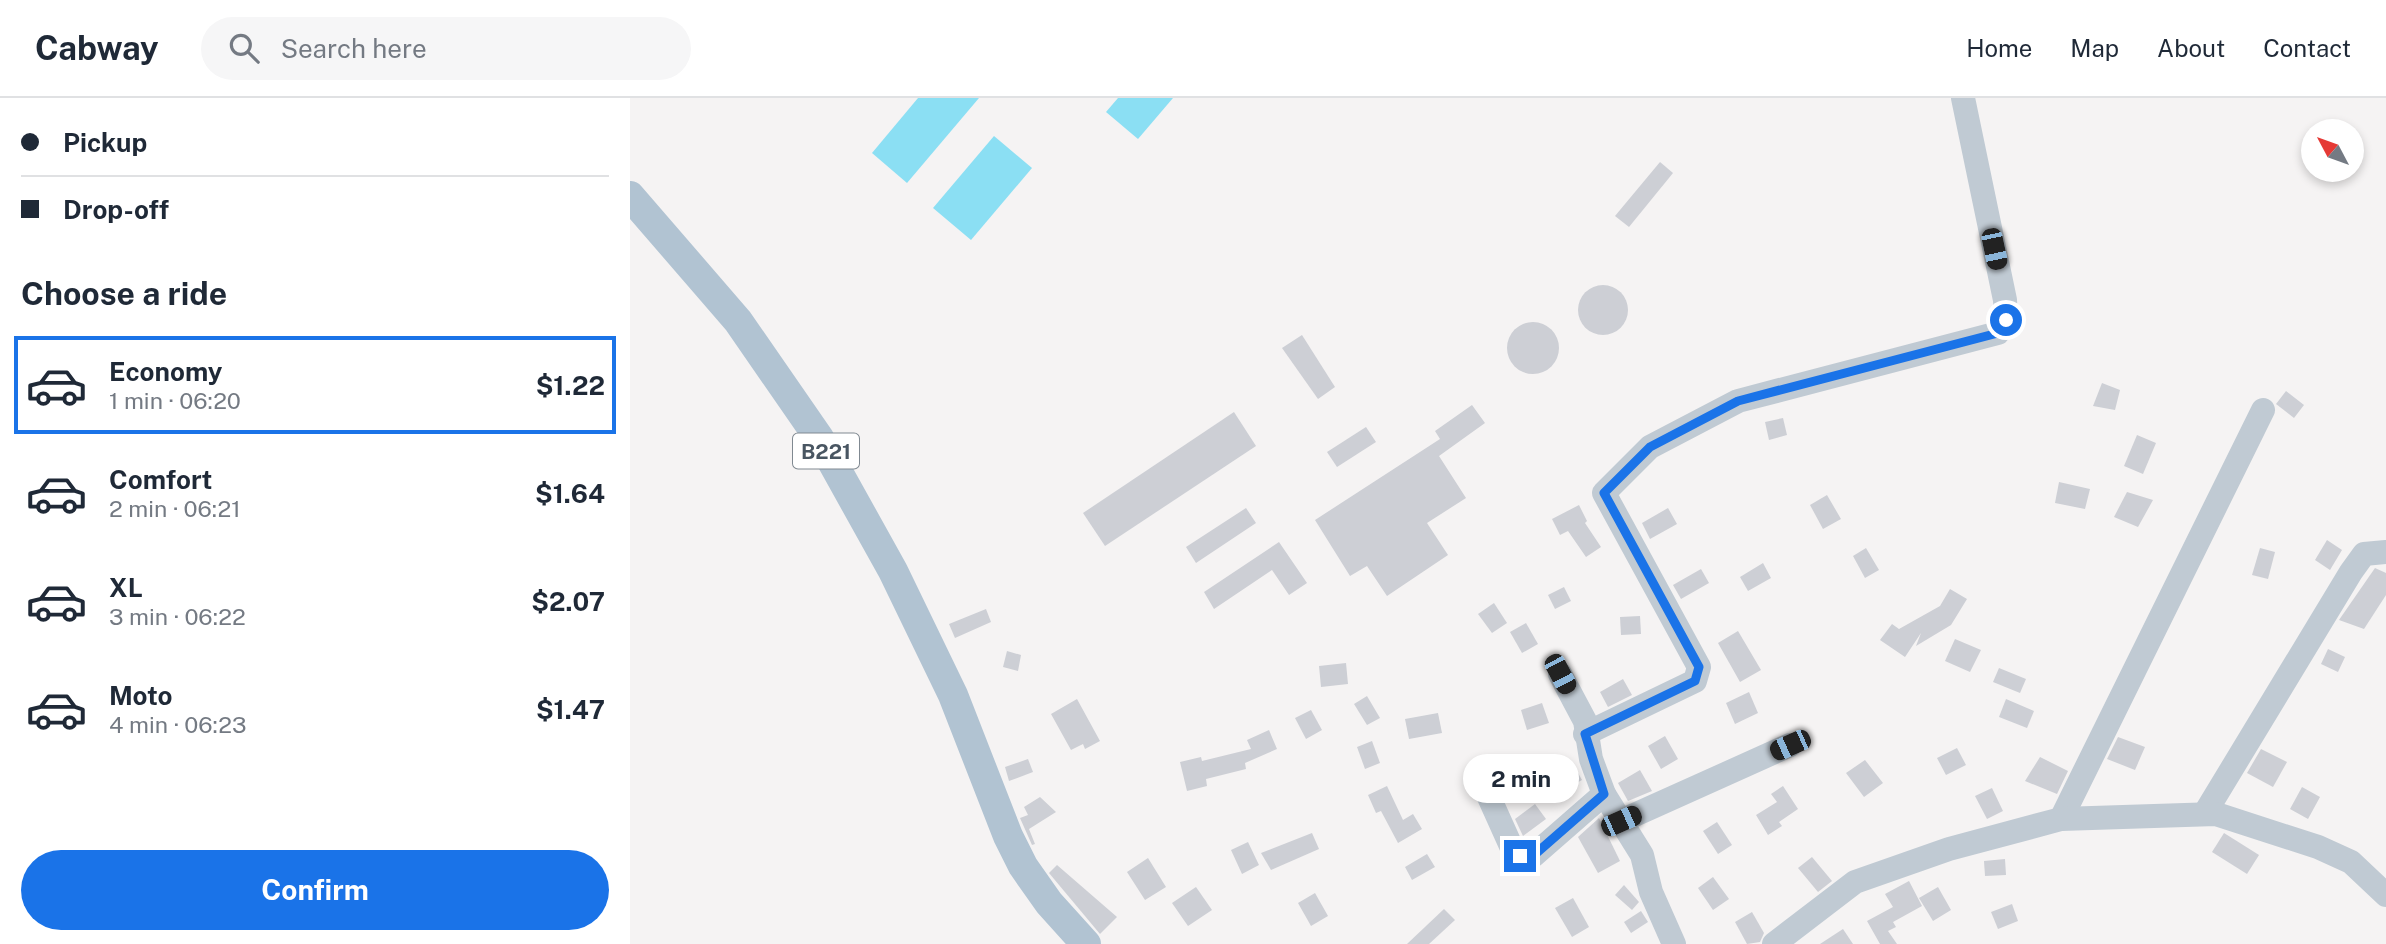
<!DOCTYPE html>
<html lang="en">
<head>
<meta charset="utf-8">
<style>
  :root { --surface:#fff; --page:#f6f6f7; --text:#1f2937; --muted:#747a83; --line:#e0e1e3; --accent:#1a73e8 }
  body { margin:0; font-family:"Public Sans",sans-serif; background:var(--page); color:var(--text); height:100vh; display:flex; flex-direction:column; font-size:26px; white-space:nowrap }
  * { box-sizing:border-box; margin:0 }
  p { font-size:23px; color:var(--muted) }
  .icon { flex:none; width:38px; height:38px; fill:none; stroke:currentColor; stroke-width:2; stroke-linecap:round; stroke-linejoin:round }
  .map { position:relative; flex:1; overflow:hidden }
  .drawer { display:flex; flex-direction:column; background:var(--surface); width:630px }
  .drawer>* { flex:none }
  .top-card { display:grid; align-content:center; height:154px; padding:0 21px; background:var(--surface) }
  .needle { width:46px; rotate:311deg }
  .fabs { position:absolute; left:1671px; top:21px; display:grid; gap:14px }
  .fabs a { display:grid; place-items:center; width:63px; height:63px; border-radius:50%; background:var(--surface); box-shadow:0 4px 10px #0003; font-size:35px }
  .end { position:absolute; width:32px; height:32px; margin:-16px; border:9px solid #1a73e8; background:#fff; box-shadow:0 0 0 4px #fff }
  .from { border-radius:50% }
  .bubble { position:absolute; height:49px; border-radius:24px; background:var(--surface); box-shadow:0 4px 10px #0003; font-size:23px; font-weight:700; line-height:49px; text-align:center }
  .car { position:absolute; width:21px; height:42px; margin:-21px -10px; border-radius:9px; box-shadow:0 0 5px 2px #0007; background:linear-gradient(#222 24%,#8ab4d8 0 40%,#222 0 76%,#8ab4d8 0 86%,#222 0) }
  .top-card b { display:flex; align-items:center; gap:24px; height:66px; font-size:26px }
  .top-card b+b { border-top:2px solid var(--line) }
  .top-card i { width:18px; height:18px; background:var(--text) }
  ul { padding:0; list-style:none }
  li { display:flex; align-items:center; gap:21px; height:98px; margin:0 14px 10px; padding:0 7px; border:4px solid transparent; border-radius:0px }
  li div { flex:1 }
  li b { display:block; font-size:26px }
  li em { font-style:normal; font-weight:700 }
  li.current { border-color:var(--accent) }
  li>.icon { width:63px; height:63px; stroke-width:1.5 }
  h2 { padding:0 21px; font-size:32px; line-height:84px }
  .primary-button { display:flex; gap:14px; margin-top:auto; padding:14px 21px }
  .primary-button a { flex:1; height:80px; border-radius:42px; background:var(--accent); color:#fff; font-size:28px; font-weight:700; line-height:80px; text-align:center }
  header { display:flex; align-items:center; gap:42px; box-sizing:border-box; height:98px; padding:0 35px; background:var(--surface); border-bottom:2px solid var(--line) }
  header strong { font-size:33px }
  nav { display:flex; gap:38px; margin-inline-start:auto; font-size:24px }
  .search { width:490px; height:63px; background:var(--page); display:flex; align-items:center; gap:18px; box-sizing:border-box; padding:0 24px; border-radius:38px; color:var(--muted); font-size:26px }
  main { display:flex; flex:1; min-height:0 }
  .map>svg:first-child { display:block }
  .water { fill:#8bdff3 }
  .building { fill:#cdcfd5 }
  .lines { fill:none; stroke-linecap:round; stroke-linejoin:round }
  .minor { stroke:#c0cad3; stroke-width:24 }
  .major { stroke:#b1c3d2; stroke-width:30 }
  .route { stroke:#1a73e8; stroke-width:9 }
  .labels { text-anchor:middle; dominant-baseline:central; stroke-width:5; stroke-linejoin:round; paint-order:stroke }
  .shield { fill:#fff; stroke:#808991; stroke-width:2 }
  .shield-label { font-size:21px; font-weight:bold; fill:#495662 }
</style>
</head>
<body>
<header>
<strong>Cabway</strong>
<div class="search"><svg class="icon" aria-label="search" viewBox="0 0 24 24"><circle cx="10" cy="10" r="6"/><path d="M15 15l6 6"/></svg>Search here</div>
<nav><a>Home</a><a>Map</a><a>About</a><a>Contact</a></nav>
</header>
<main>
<section class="drawer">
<div class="top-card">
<b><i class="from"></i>Pickup</b>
<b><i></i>Drop-off</b>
</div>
<h2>Choose a ride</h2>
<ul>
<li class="current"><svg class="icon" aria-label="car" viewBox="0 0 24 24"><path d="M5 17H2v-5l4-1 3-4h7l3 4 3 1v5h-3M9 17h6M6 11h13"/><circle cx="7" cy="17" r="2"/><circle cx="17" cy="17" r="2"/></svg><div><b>Economy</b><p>1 min · 06:20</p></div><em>$1.22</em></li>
<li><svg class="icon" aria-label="car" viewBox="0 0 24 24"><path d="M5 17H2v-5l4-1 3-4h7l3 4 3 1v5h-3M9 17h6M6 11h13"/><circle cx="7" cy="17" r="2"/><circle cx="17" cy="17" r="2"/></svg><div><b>Comfort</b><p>2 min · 06:21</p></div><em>$1.64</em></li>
<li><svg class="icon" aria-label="car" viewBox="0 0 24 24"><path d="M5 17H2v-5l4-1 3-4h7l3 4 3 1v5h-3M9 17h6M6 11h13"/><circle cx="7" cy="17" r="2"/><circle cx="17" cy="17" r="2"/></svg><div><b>XL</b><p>3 min · 06:22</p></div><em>$2.07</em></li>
<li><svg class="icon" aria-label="car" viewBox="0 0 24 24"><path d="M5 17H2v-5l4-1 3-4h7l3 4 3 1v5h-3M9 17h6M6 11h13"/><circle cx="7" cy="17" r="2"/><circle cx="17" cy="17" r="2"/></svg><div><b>Moto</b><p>4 min · 06:23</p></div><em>$1.47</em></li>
</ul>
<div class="primary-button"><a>Confirm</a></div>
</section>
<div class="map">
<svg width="1756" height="846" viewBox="0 0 1756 846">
  <rect width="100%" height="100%" fill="#f5f3f3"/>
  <g class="water">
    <polygon points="288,0 349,0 277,85 242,55"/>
    <polygon points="488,0 543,0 508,41 476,14"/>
    <polygon points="364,38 402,70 341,142 303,110"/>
  </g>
  <g class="building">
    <polygon points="1030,64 1043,75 999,129 985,118"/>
    <circle cx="973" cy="212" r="25"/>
    <circle cx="903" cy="250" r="26"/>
    <polygon points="672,237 705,289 688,301 652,250"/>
    <polygon points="1472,285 1490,292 1485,312 1463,308"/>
    <polygon points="1656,293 1674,307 1664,320 1646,306"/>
    <polygon points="842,307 855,325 809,358 836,400 797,425 818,457 757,498 737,468 720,478 685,422 810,341 805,333"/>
    <polygon points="604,314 626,348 475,448 453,415"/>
    <polygon points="1153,320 1157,337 1139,342 1135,324"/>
    <polygon points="736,329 746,344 707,369 697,354"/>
    <polygon points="1507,337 1526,345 1513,376 1494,368"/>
    <polygon points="1429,384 1460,391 1455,411 1425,405"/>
    <polygon points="1497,394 1523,402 1508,429 1484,419"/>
    <polygon points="1197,397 1211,421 1193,431 1180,407"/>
    <polygon points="949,407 957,423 955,425 971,449 956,459 938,433 930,437 922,421"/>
    <polygon points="616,410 626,425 566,465 556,449"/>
    <polygon points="1038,410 1047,426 1020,441 1012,425"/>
    <polygon points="1697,442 1712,452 1700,472 1685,462"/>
    <polygon points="649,444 677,485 659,497 642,472 584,511 574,494"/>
    <polygon points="1236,450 1249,472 1235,480 1223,458"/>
    <polygon points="1630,450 1645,454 1638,481 1622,477"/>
    <polygon points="1133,465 1141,480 1118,493 1110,479"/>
    <polygon points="1745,470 1756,475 1756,497 1734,531 1709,522"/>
    <polygon points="1071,471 1079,485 1051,501 1043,487"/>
    <polygon points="934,489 941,503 925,511 918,497"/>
    <polygon points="1320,491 1337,501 1321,527 1286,548 1291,535 1275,559 1250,542 1262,526 1269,531 1310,508"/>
    <polygon points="864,505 877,525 862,535 848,516"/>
    <polygon points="356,511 361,524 325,540 319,526"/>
    <polygon points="1010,518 1011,536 991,537 990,519"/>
    <polygon points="896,525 908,546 892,555 880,534"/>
    <polygon points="1108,533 1131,572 1110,584 1088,545"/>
    <polygon points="1325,541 1351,552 1340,574 1315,563"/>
    <polygon points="1698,551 1715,559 1708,574 1691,566"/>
    <polygon points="377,553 391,557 388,573 373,569"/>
    <polygon points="716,565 718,586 691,589 689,568"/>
    <polygon points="1369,570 1396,581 1390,595 1363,584"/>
    <polygon points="993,581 1002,597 978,609 970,594"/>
    <polygon points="1119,594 1128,615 1105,626 1096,605"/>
    <polygon points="737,598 750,620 737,627 724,606"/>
    <polygon points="447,601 470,643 455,651 453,646 441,652 421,616"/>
    <polygon points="1376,601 1404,613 1397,630 1369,619"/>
    <polygon points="912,605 919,625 897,632 891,612"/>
    <polygon points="681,612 692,632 676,641 665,620"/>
    <polygon points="808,615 812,635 779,641 775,621"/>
    <polygon points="639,632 647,651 615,665 616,671 576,681 577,688 557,693 550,664 571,659 572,663 621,651 617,642"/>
    <polygon points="1035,638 1048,661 1031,671 1018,648"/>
    <polygon points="1488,639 1515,649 1505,672 1477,661"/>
    <polygon points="742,643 750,665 735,671 727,649"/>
    <polygon points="1327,650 1336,667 1316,677 1307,660"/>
    <polygon points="1631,651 1657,664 1643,689 1617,675"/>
    <polygon points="1410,659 1438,673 1427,696 1395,683"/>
    <polygon points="398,661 403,674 379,683 375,669"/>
    <polygon points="1235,662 1253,685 1234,699 1216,675"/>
    <polygon points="942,664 952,682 941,688 931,670"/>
    <polygon points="1010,672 1022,693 998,703 988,685"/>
    <polygon points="757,688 773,722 783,716 792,731 768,745 751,713 746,715 738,697"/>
    <polygon points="1153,688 1168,711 1149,724 1152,728 1138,737 1126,717 1147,704 1141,696"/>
    <polygon points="1672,689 1690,699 1678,721 1660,711"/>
    <polygon points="1362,690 1373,713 1357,721 1345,698"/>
    <polygon points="410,699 426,714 399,731 405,746 402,747 390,720 398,717 394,709"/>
    <polygon points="905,706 916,721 893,738 885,721"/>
    <polygon points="969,720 990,763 968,775 948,739"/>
    <polygon points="1087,724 1102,747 1088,756 1073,733"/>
    <polygon points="682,735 689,751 641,772 631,755"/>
    <polygon points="1594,735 1629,757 1617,776 1582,754"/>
    <polygon points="618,744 629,767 612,776 601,752"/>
    <polygon points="797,756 805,769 782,782 775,769"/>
    <polygon points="1182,759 1202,783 1188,794 1168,770"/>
    <polygon points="518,760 536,789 515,802 497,774"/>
    <polygon points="1375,761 1376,777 1355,778 1354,763"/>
    <polygon points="427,767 487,819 470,836 419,775"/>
    <polygon points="1083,779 1099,801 1083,812 1068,790"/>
    <polygon points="1279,783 1292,808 1263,824 1266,829 1258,833 1267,846 1250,846 1237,823 1263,809 1255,796"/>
    <polygon points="994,787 1009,804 1002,812 985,797"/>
    <polygon points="566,789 582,812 558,828 542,805"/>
    <polygon points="1308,789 1321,812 1303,823 1289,800"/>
    <polygon points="685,795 698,818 681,828 668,805"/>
    <polygon points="943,800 959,829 942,839 925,810"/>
    <polygon points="1382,806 1388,823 1368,831 1361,814"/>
    <polygon points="814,811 825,822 799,846 777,846"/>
    <polygon points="1011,813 1018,824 1001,835 994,824"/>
    <polygon points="1122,814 1134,835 1130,844 1117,846 1105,824"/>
    <polygon points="1213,831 1223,846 1190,846"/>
  </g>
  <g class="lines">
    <g class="minor">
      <polyline points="930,576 955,623 961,661 974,696 1012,757 1021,794 1044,846"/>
      <polyline points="955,636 1065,583 1069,569 974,395 1020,349 1108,303 1368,235 1376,222 1375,202 1333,0"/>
      <polyline points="854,688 881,748 889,758 903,758 974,696"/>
      <polyline points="1575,715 1721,474 1734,456 1756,454"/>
      <polyline points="1431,721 1633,312"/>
      <polyline points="991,723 1160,647"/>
      <polyline points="1144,846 1225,784 1319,751 1431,721 1586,716 1688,749 1721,764 1756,797"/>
    </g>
    <polyline class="major" points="0,98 108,223 189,340 263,473 323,597 378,738 393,768 419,805 456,846"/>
  </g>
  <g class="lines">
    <polyline class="route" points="890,758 903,758 974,696 955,636 1065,583 1069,569 974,395 1020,349 1108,303 1368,235 1376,222"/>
  </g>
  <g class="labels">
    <rect class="shield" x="163" y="335.5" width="66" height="35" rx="5"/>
    <g class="shield-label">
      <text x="196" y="353">B221</text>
    </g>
  </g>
</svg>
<div class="fabs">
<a><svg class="needle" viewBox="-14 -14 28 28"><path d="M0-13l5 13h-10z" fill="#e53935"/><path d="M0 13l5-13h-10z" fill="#747a83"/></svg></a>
</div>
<i class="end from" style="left:1376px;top:222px"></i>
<i class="end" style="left:890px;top:758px"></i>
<div class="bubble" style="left:833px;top:656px;width:116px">2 min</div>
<i class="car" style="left:1364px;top:151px;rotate:168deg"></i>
<i class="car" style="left:930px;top:576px;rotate:152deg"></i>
<i class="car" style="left:1160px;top:647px;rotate:246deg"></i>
<i class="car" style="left:991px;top:723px;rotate:66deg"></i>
</div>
</main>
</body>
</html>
